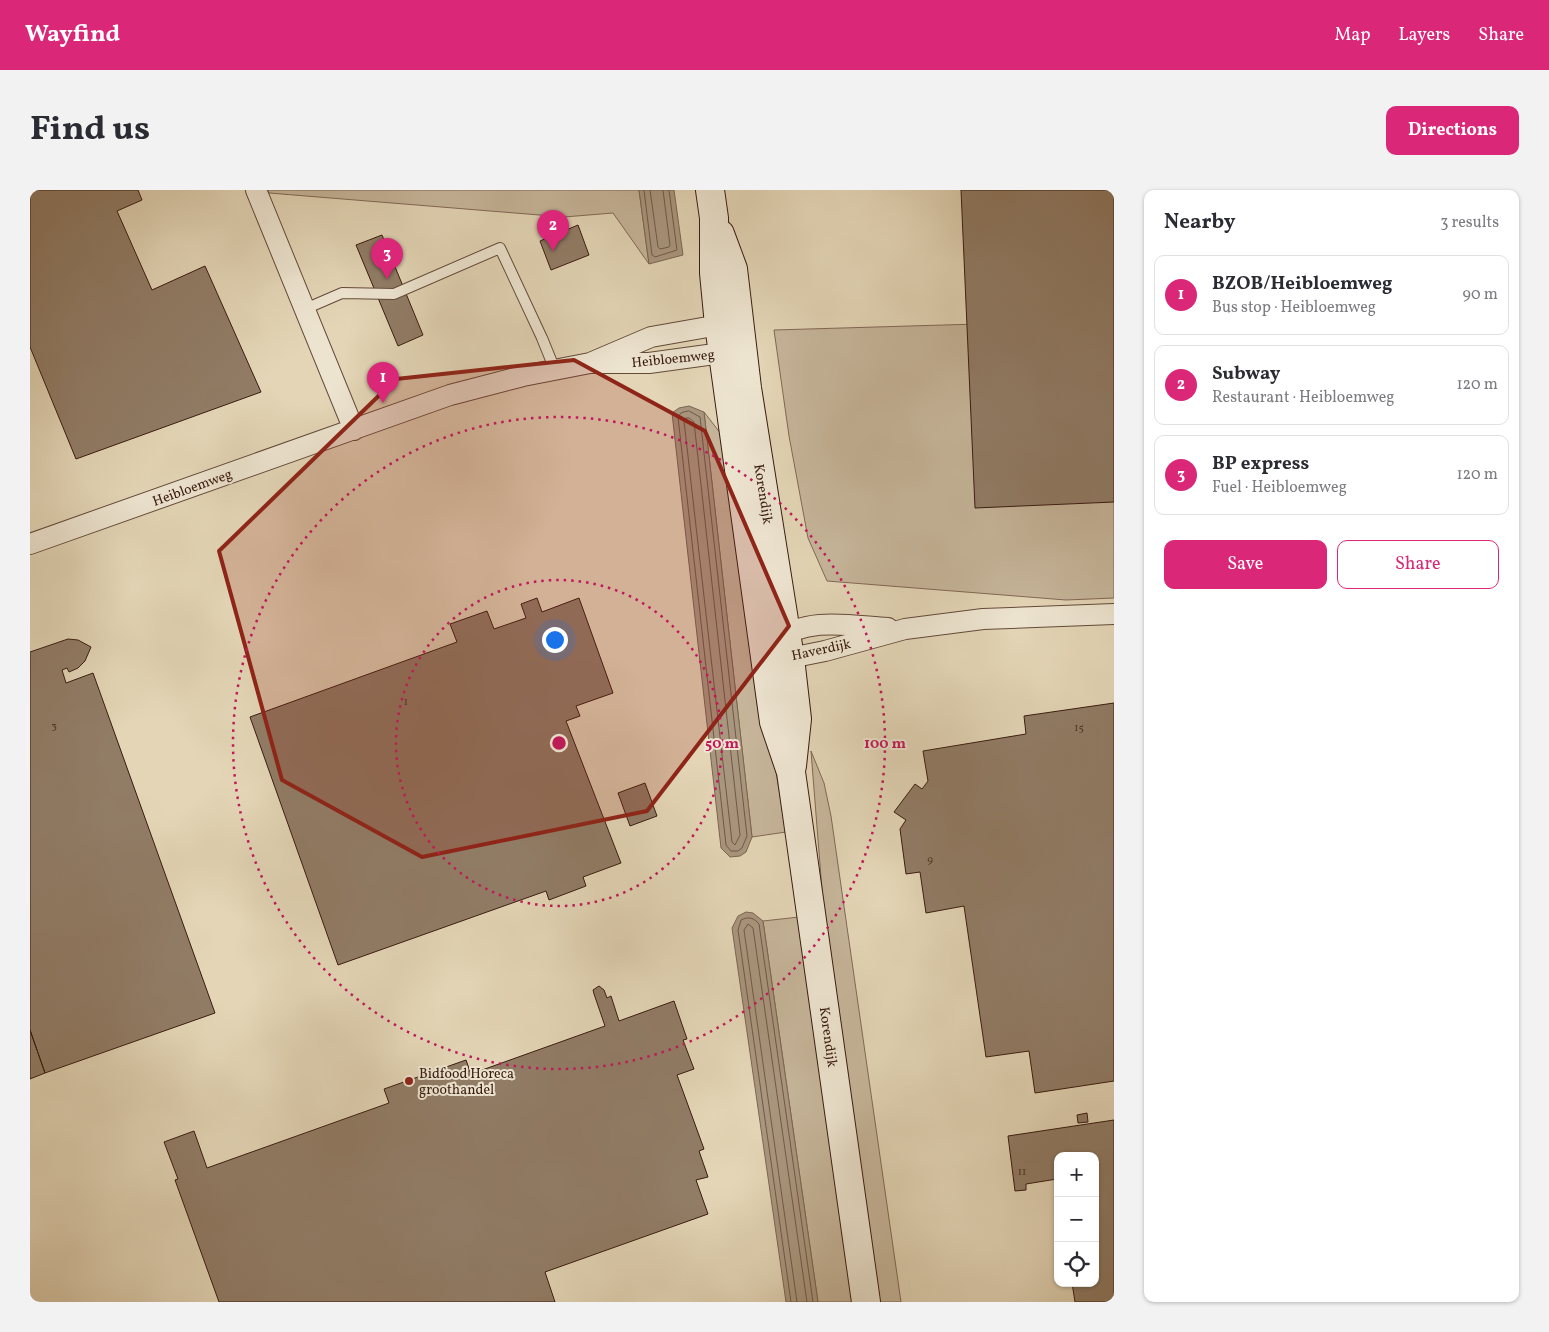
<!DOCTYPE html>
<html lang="en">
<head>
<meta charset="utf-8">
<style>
	body { margin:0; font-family:Vollkorn,serif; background:#f2f2f3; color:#2b2b33 }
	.controls { position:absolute; right:15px; bottom:15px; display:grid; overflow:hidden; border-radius:10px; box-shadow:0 1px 4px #0004 }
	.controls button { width:45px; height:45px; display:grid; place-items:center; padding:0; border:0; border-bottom:1px solid #e1e1e2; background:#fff; color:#2b2b33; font:25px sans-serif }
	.you { position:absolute; left:524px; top:449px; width:18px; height:18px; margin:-12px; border:4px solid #fff; border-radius:50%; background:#1a73e8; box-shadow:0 0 0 8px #1a73e833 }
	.badge { display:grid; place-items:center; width:32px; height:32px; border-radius:50%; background:#db2777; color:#fff; font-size:16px; font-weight:700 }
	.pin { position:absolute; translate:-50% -41px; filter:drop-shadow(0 1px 2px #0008) }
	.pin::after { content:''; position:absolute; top:26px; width:18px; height:15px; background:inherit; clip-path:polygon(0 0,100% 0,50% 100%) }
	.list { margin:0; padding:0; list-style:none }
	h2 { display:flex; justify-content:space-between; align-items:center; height:65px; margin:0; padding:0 20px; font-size:21px }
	h2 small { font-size:16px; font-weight:400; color:#7c7c81 }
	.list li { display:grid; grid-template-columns:32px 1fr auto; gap:15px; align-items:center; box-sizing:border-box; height:80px; margin:0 10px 10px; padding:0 10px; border:1px solid #e1e1e2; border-radius:10px }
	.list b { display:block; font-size:19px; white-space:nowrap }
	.list p { margin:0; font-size:16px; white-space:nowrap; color:#7c7c81 }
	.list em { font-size:16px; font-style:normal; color:#7c7c81 }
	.actions { display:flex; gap:10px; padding:15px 20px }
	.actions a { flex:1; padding:11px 0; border:1px solid #db2777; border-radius:10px; text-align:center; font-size:18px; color:#db2777 }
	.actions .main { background:#db2777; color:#fff }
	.icon { flex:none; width:28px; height:28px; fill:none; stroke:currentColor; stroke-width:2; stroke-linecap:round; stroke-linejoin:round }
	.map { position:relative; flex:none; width:1084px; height:1112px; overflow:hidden; border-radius:10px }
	header { display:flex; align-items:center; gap:30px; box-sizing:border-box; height:70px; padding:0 25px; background:#db2777; color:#fff }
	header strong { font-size:24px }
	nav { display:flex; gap:28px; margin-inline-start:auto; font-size:18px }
	.intro { display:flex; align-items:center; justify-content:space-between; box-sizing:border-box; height:120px; padding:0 30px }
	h1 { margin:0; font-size:35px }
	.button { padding:12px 22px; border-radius:10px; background:#db2777; color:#fff; font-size:18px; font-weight:700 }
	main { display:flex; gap:30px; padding:0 30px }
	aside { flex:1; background:#fff; border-radius:10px; box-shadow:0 1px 4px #0004 }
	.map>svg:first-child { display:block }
	.green { fill:#c6b59a; stroke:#806855 }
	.water { fill:#a9967e; stroke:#7c6552 }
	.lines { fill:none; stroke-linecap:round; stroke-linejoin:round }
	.shore { stroke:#715847; stroke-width:1 }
	.building { fill:#917c66; stroke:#391b10 }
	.lane-casing { stroke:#644a3a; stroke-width:12 }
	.street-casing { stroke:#644a3a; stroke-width:22 }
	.secondary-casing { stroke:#391b10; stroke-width:30 }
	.lane { stroke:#ede4d0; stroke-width:10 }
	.street { stroke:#ede4d0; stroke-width:20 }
	.secondary { stroke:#ede4d0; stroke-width:28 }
	.marked { fill:#8f2418; fill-opacity:0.2; stroke:#8f2418; stroke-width:4; stroke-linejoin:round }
	.ring { fill:none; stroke:#c2185b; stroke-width:2.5; stroke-dasharray:2.5 5 }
	.poi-dot { fill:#8f2418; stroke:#ede4d0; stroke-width:2 }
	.labels { text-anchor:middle; stroke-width:4; stroke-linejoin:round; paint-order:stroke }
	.number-label { font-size:11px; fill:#4f3326 }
	.street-label { font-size:14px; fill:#391b10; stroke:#ede4d0 }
	.poi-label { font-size:14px; fill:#391b10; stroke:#ede4d0; text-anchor:start }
	.centre { fill:#c2185b; stroke:#ede4d0; stroke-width:2.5 }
	.ring-label { font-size:15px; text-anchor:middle; font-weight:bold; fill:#c2185b; stroke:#ede4d0; stroke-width:4; stroke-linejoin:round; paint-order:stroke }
</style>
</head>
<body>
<header>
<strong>Wayfind</strong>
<nav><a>Map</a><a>Layers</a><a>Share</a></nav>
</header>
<div class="intro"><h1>Find us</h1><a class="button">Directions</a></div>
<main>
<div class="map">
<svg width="1084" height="1112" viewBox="0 0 1084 1112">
	<rect width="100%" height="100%" fill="#e3d5b6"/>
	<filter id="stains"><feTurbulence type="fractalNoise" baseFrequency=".004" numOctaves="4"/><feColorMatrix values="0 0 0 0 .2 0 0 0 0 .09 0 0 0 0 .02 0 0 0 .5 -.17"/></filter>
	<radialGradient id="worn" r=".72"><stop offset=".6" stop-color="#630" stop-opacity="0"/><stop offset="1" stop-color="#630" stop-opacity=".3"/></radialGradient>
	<path class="green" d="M238 0H609L619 74 583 23 534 27 239 3Z
		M1084 130V408L1036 410 797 391 778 348 759 246 744 140Z
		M674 222 695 249 717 408 756 642 722 647Z
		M781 561 794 593 801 626 871 1112H846L794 725Z
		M769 727 824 1112H788L733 731Z"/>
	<path class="water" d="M609 0H644L653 65 619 74Z
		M659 216 674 222 722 647 716 662 710 666 700 667 691 658 642 223 649 218Z
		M716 722 723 723 733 731 788 1112H756L702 738 708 726Z"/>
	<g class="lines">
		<path class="shore" d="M614 0 622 65 625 67 647 60 639 0
			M620 0 628 57 630 59 639 57 640 55 633 0
			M659 221 670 227 717 646 712 658 708 661H701L696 655 648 227 651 223Z
			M656 228H659L664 232 710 645 705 655 702 652 654 231Z
			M761 1112 708 740 711 730C719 726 724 728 729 734L783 1112
			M767 1112 714 740 718 734 723 738 777 1112"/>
	</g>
	<path class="building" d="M0 0H108L112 10 87 21 122 100 175 76 231 202 46 269 0 157Z
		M931 0H1084V312L945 318Z
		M548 35 559 65 521 80 510 51Z
		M352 45 393 145 368 156 326 55Z
		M507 408 512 422 549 408 583 503 546 516 550 526 536 531 591 673 553 687 556 696 519 710 516 701 308 775 220 527 427 452 420 434 457 421 464 439 496 428 491 414Z
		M38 449 48 450 61 457 55 471 48 478 39 482 37 478 32 480 36 493 63 483 185 823 15 883 0 840V462Z
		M1084 513V891L1005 903 999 861 956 867 934 716 896 723 890 682 876 684 870 639 876 630 864 622 885 594 892 599 898 591 893 561 996 544 994 526Z
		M615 593 627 626 600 636 588 603Z
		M569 796 574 800 577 808 581 806 589 831 644 811 657 849 653 850 664 879 647 885 674 959 669 961 678 987 666 990 678 1024 515 1082 525 1112H189L145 990 148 989 134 952 164 941 177 978 359 913 354 899 436 870 441 884 575 836 564 804 563 800Z
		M0 840 15 883 0 889Z
		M1057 923 1058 932 1048 933 1047 925Z
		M1084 930V1112H1045L1042 1093H1065V966H1028V994L1027 989 996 994V1000L985 1001 978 946Z"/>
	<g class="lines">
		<defs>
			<path id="lane" d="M275 119 312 103 364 104 470 58 512 148 525 180"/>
			<path id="street" d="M226 0 324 240
				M0 354 420 205 493 186 560 173H619L692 163 711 147 689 135 621 147 560 173
				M746 451C776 426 822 436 858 438
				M749 465 760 468 795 461 875 439 953 429 1084 424"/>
			<path id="secondary" d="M680 0 684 28V83L689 135 744 532 761 582 836 1112
				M690 44 703 79 717 198 760 468 767 529 762 576"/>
		</defs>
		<use href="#lane" class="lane-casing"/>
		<use href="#street" class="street-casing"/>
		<use href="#secondary" class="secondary-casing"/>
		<use href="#lane" class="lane"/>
		<use href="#street" class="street"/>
		<use href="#secondary" class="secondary"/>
	</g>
	<path class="marked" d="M544 170 675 241 759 436 617 621 392 667 252 590 189 361 366 189Z"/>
	<g class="ring">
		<circle cx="529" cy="553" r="163"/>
		<circle cx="529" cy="553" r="326"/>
	</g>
	<circle class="poi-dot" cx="379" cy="891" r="5"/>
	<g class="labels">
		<g class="number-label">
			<text x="376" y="515">1</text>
			<text x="24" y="539">3</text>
			<text x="1049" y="541">15</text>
			<text x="900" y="673">9</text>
			<text x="992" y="985">11</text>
		</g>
		<g class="street-label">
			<text transform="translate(643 168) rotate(-6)" y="5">Heibloemweg</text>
			<text transform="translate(162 297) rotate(-20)" y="5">Heibloemweg</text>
			<text transform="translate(734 304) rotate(81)" y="5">Korendijk</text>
			<text transform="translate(791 459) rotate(-12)" y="5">Haverdijk</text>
			<text transform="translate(799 847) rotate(82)" y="5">Korendijk</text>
		</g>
		<g class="poi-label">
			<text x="389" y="888">Bidfood Horeca<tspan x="389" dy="16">groothandel</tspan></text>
		</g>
	</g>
	<circle cx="529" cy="553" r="8" class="centre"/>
	<g class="ring-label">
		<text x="692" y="558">50 m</text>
		<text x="855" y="558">100 m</text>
	</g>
	<rect width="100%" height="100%" filter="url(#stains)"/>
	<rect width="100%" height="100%" fill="url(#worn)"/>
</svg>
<div class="controls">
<button>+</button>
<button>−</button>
<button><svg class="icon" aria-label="locate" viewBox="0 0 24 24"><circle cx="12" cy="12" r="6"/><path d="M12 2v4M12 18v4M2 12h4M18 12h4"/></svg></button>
</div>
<div class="you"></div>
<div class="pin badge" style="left:353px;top:213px">1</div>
<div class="pin badge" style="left:523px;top:61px">2</div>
<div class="pin badge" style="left:357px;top:89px">3</div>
</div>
<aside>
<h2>Nearby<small>3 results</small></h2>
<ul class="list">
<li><span class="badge">1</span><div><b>BZOB/Heibloemweg</b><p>Bus stop · Heibloemweg</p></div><em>90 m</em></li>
<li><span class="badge">2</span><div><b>Subway</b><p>Restaurant · Heibloemweg</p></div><em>120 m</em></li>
<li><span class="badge">3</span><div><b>BP express</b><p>Fuel · Heibloemweg</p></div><em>120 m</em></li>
</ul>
<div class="actions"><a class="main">Save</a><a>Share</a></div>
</aside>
</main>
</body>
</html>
